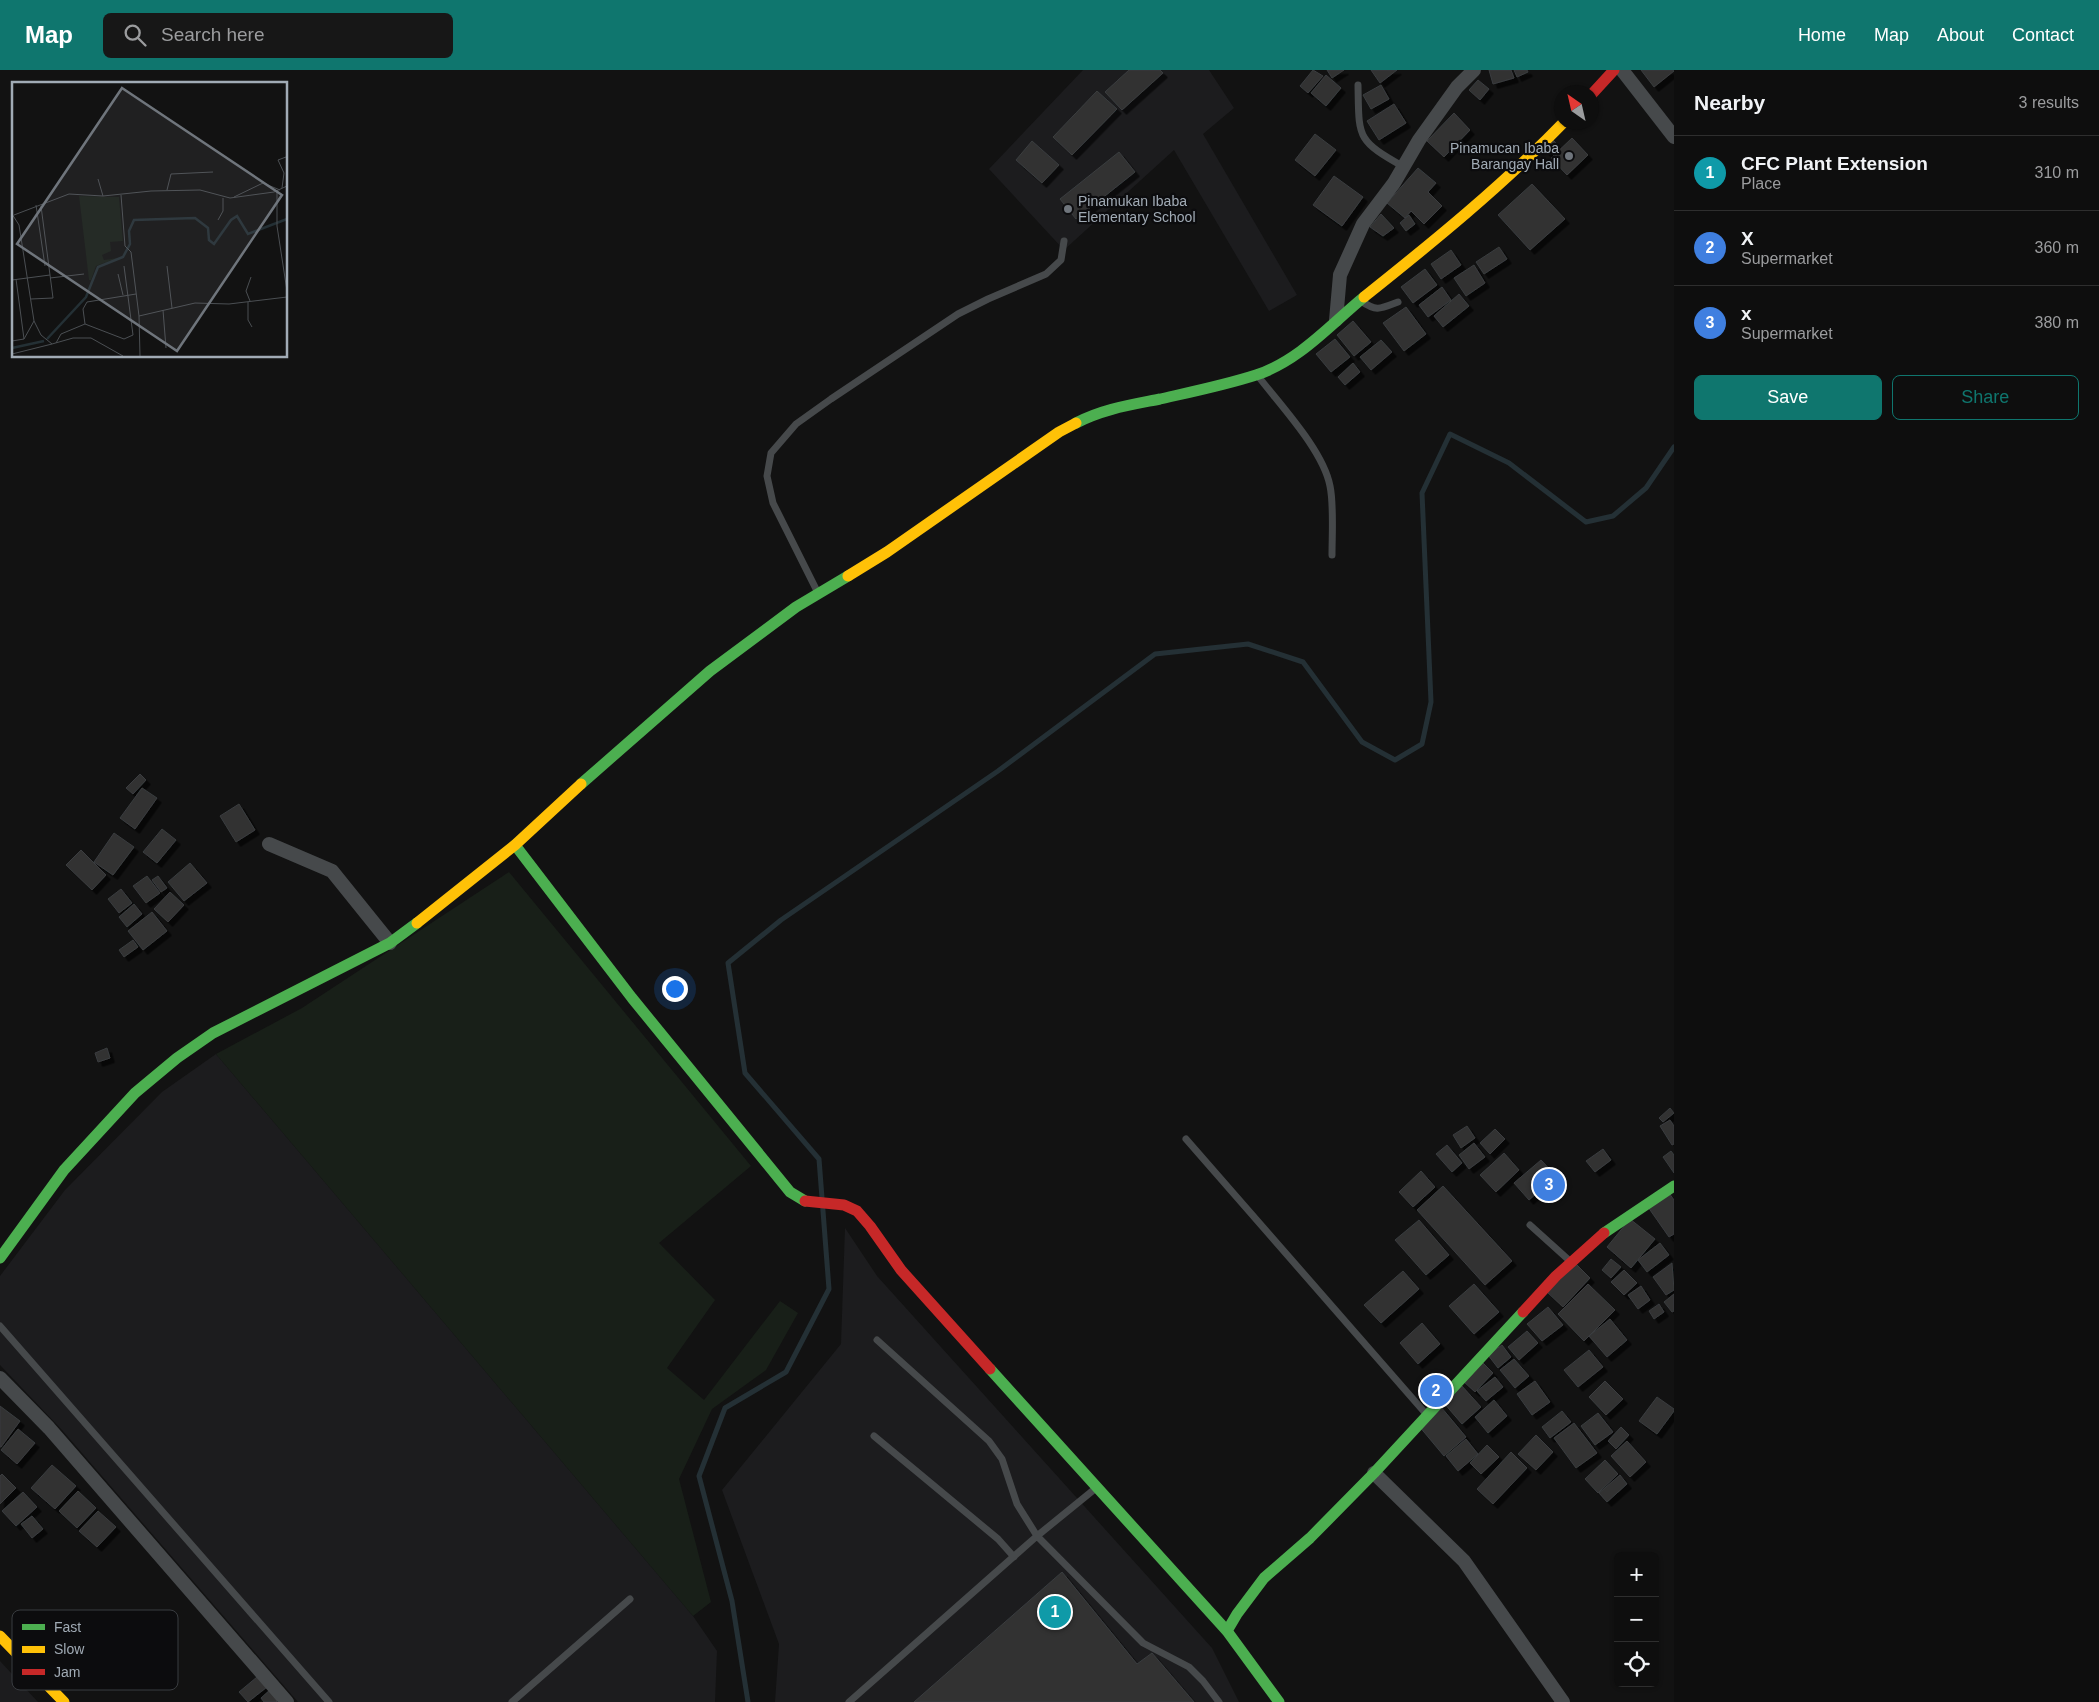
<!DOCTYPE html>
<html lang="en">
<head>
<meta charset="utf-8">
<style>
	body { margin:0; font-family:Arial,sans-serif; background:#171717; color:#f1f3f6 }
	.controls { position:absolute; right:15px; bottom:15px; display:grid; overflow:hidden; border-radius:8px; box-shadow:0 1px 4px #0004 }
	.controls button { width:45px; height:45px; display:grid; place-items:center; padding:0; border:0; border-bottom:1px solid #2e2e2e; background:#0e0e0e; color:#f1f3f6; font:25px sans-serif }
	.compass { position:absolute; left:1554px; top:15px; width:45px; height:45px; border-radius:50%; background:#0e0e0e; box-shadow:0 1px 4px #0004; rotate:326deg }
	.you { position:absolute; left:674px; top:918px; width:18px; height:18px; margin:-12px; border:4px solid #fff; border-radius:50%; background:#1a73e8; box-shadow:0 0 0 8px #1a73e833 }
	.badge { display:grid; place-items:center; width:32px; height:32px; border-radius:50%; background:#0f766e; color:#fff; font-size:16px; font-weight:700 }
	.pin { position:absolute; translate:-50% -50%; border:2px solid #fff; box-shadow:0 1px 5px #0006 }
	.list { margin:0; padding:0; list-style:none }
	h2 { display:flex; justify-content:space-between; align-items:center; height:65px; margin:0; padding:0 20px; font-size:21px }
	h2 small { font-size:16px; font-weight:400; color:#9b9c9e }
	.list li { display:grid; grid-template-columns:32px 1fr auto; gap:15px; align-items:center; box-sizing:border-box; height:75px; padding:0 20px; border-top:1px solid #2e2e2e }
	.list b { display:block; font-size:19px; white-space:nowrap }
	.list p { margin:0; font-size:16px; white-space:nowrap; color:#9b9c9e }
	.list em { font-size:16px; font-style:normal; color:#9b9c9e }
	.actions { display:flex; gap:10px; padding:15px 20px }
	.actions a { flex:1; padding:11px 0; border:1px solid #0f766e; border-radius:8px; text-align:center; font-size:18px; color:#0f766e }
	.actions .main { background:#0f766e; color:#fff }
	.icon { flex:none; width:28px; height:28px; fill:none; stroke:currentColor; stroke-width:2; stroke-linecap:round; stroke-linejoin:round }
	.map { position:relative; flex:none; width:1674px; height:1632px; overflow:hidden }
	header { display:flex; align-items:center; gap:30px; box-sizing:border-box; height:70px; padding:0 25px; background:#0f766e; color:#fff }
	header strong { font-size:24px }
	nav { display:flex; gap:28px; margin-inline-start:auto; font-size:18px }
	.search { width:350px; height:45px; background:#171717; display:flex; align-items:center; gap:12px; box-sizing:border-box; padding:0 18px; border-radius:8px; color:#9b9c9e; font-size:19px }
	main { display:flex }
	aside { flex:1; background:#0e0e0e }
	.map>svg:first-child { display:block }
	.built { fill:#1c1c1e }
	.green { fill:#181f18 }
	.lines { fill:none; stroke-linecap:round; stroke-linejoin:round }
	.stream { stroke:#243035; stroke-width:5 }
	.building { fill:#313133; stroke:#3a3d3f; filter:url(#shadow) }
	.lane { stroke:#46494b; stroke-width:7 }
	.street { stroke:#46494b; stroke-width:14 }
	.fast { stroke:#4caf50; stroke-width:11 }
	.slow { stroke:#ffc107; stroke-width:11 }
	.jam { stroke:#c62828; stroke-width:11 }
	.poi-dot { fill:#6f757c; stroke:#0c0c0e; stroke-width:2 }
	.labels { text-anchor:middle; stroke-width:4.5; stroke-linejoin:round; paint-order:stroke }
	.poi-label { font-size:14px; fill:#a1abb5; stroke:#0c0c0e; text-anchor:end }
	.inset-river { fill:none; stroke:#243035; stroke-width:2.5 }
	.inset-road { fill:none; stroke:#4b4f53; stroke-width:1 }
	.view { fill:#6f757c; fill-opacity:0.15; stroke:#6f757c; stroke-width:2.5 }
	.inset-edge { fill:none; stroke:#a1abb5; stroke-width:2.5 }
	.key { fill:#0c0c0e; stroke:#393c40; stroke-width:1 }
	.key-label { font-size:14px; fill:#a1abb5 }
</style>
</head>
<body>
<header>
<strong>Map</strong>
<div class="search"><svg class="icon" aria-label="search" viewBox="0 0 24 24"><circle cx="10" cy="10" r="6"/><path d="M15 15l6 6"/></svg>Search here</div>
<nav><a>Home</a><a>Map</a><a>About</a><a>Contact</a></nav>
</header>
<main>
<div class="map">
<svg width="1674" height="1632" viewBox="0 0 1674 1632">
	<defs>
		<filter id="shadow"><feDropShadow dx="4.5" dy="4.5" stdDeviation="0" flood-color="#0009"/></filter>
	</defs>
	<rect width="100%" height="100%" fill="#121212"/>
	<path class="built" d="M1083 0H1209L1234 38 1203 64 1297 225 1269 241 1174 80 1064 180 989 99Z
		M216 984 693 1546 717 1581 715 1632H298L62 1360 0 1295V1206L65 1120 162 1022Z
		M845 1158 877 1206 1212 1578 1239 1632H775L779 1574 722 1420 841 1274Z
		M0 1591 38 1632H0Z"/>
	<path class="green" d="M509 802 751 1096 659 1173 715 1230 667 1298 704 1330 780 1231 798 1243 766 1300 712 1339 679 1409 711 1532 693 1546 216 984 302 938Z"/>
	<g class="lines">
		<path class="stream" d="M748 1632 732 1531 699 1406 725 1338 786 1302 829 1219 819 1089 745 1003 728 893 781 850 998 701 1155 584 1248 574 1303 592 1362 672 1395 690 1422 674 1431 632 1422 423 1450 364 1509 393 1586 452 1613 446 1646 418 1674 377"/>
	</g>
	<path class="building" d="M1129 0H1160L1163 3 1122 40 1105 22Z
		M1313 0 1323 6 1308 23 1300 16Z
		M1327 0H1344L1332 8Z
		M1371 0H1397L1380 13Z
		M1489 0H1511L1514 8 1493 14Z
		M1514 0H1527L1528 2 1517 7Z
		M1641 0H1674V1L1654 17Z
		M1326 5 1341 18 1326 36 1311 23Z
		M1478 10 1489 19 1480 30 1469 20Z
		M1381 15 1389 29 1371 39 1363 25Z
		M1097 21 1117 39 1072 85 1053 67Z
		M1394 34 1406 53 1379 70 1367 51Z
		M1454 43 1470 60 1444 87 1427 71Z
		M1315 64 1336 80 1315 106 1295 90Z
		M1572 68 1588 85 1567 105 1551 88Z
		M1553 70 1559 76 1549 85 1543 79Z
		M1032 71 1059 95 1042 113 1016 90Z
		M1119 82 1135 102 1076 149 1060 129Z
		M1418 98 1436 113 1428 122 1442 136 1424 154 1411 141 1405 148 1387 133Z
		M1334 106 1363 127 1342 156 1313 135Z
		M1532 114 1565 149 1530 180 1498 145Z
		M1381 144 1394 158 1383 166 1370 157Z
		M1409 145 1415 154 1406 161 1400 153Z
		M1499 177 1507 189 1484 204 1476 192Z
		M1451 180 1461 195 1441 209 1431 194Z
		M1474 195 1485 213 1466 226 1454 208Z
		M1425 199 1437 215 1413 233 1401 217Z
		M1442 217 1451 230 1428 247 1419 235Z
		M1459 224 1469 236 1443 257 1434 246Z
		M1406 237 1426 264 1404 281 1383 253Z
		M1353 251 1371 272 1354 286 1337 265Z
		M1335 269 1350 287 1331 302 1316 284Z
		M1381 270 1392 282 1371 300 1360 287Z
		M1353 293 1360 302 1345 315 1338 307Z
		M140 704 146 710 133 724 126 718Z
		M142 718 157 728 135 759 120 748Z
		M239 734 255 760 236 772 220 746Z
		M162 759 176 770 157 793 143 782Z
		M114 763 134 777 113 805 94 792Z
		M81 780 106 805 92 820 66 795Z
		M190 793 207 813 184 831 168 812Z
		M147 806 160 823 146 833 133 816Z
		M158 806 167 818 161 822 152 810Z
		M121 819 132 833 119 843 108 829Z
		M170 822 184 835 168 852 154 839Z
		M134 834 142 844 127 857 119 847Z
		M152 842 167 861 143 880 128 861Z
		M133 870 138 877 124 887 119 880Z
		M107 978 110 988 98 992 95 983Z
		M1670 1038 1674 1043 1663 1052 1659 1048Z
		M1670 1050 1674 1056V1074L1672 1075 1660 1056Z
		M1467 1056 1475 1068 1461 1078 1453 1065Z
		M1495 1059 1505 1069 1490 1084 1480 1073Z
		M1474 1073 1485 1087 1469 1099 1459 1085Z
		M1447 1075 1462 1093 1452 1102 1436 1084Z
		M1603 1079 1611 1090 1595 1102 1586 1091Z
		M1671 1081 1674 1085V1103L1663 1087Z
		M1504 1083 1519 1100 1496 1122 1480 1105Z
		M1541 1090 1556 1106 1529 1130 1514 1113Z
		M1421 1101 1435 1117 1413 1137 1399 1122Z
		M1443 1116 1512 1191 1485 1215 1417 1140Z
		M1669 1123 1674 1130V1164L1669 1167 1648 1137Z
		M1630 1149 1655 1169 1631 1198 1607 1177Z
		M1419 1150 1449 1185 1426 1205 1395 1170Z
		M1660 1173 1669 1185 1647 1202 1638 1190Z
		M1611 1189 1621 1197 1611 1208 1602 1200Z
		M1575 1193 1590 1208 1563 1237 1547 1222Z
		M1672 1193 1674 1220 1666 1225 1653 1207Z
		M1624 1200 1637 1213 1624 1225 1611 1212Z
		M1403 1201 1419 1219 1381 1253 1364 1235Z
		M1474 1214 1499 1242 1474 1264 1449 1236Z
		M1588 1214 1615 1240 1584 1271 1558 1244Z
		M1641 1216 1650 1230 1638 1239 1628 1225Z
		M1674 1224V1241L1672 1242 1664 1232Z
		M1659 1234 1664 1242 1654 1249 1649 1241Z
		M1548 1237 1563 1255 1542 1271 1527 1254Z
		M1610 1249 1627 1270 1607 1287 1589 1266Z
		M1422 1253 1440 1274 1418 1294 1400 1273Z
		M1527 1261 1538 1273 1519 1290 1508 1277Z
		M1502 1275 1511 1287 1498 1298 1488 1285Z
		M1589 1280 1603 1297 1578 1317 1564 1300Z
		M1514 1289 1529 1306 1515 1318 1500 1300Z
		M1482 1292 1493 1303 1475 1322 1463 1311Z
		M1495 1307 1503 1317 1486 1331 1477 1321Z
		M1535 1311 1550 1332 1532 1345 1517 1324Z
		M1605 1311 1623 1329 1606 1345 1589 1327Z
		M1461 1315 1481 1337 1462 1354 1443 1332Z
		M1657 1327 1674 1339V1341L1657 1364 1639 1351Z
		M1494 1330 1507 1346 1488 1363 1475 1347Z
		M0 1336 20 1351 1 1377H0Z
		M1441 1337 1466 1367 1444 1386 1419 1356Z
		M1562 1341 1571 1352 1550 1368 1542 1357Z
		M1598 1343 1613 1362 1595 1375 1581 1356Z
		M1574 1353 1597 1383 1576 1398 1554 1368Z
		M1621 1357 1629 1365 1616 1379 1608 1371Z
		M18 1359 35 1373 17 1394 1 1380Z
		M1536 1365 1553 1382 1536 1400 1518 1384Z
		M1466 1369 1478 1384 1458 1401 1446 1386Z
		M1627 1371 1646 1392 1630 1407 1611 1386Z
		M1487 1375 1499 1387 1481 1404 1470 1393Z
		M1511 1382 1527 1398 1493 1434 1477 1419Z
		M1605 1390 1618 1404 1598 1423 1585 1409Z
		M52 1395 76 1416 55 1439 31 1418Z
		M2 1404 16 1418 0 1434V1406Z
		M1620 1405 1627 1414 1607 1432 1599 1423Z
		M78 1421 96 1438 77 1458 59 1441Z
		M23 1422 37 1437 16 1456 2 1441Z
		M98 1441 116 1457 97 1477 79 1461Z
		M32 1446 43 1459 32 1468 21 1454Z
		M1062 1502 1137 1594 1152 1583 1194 1632H914Z
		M257 1607 267 1617 248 1632 239 1622Z
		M270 1620 278 1630 276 1632H264L261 1628Z"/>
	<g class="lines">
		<path class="lane" d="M1358 15C1359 68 1356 70 1404 97
			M1361 231C1377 242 1380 239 1398 232
			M1258 306C1280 335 1323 380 1330 416 1334 435 1332 465 1332 485
			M818 523 773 433 767 406 771 383 796 354 831 329 958 244 988 229 1046 204 1061 190 1064 171
			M1186 1069 1427 1345
			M1530 1155 1571 1192
			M0 1256 329 1632
			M877 1270 989 1371 1002 1389 1017 1434 1037 1466 1143 1573 1189 1597 1203 1611 1219 1632
			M874 1366 998 1469 1014 1487
			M512 1632 630 1529
			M849 1632 1037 1466 1096 1418"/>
		<path class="street" d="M1622 0 1674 67
			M1336 250 1340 205 1363 154 1394 113 1419 70 1457 17 1474 0
			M269 774 332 801 390 873
			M0 1308 49 1358 287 1632
			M1374 1403 1464 1491 1563 1632"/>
		<path class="fast" d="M1076 353C1103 339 1130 335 1160 329 1191 322 1225 315 1256 305 1299 291 1330 255 1364 227
			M581 714 710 601 796 537 848 506
			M515 775 632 928 790 1122 805 1131
			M1604 1163 1674 1116
			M0 1188 64 1100 135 1023 177 988 213 963 390 873 417 853
			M990 1299 1227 1561 1279 1632
			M1227 1561 1237 1544 1264 1508 1310 1468 1374 1403 1523 1242"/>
		<path class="slow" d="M1364 227C1433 172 1502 116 1564 52
			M848 506 887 482 1059 362 1076 353
			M417 853 515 775 581 714
			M0 1566 64 1632"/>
		<path class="jam" d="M1592 24 1614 0
			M805 1131 844 1135 857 1141 870 1156 901 1200 990 1299
			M1523 1242 1556 1206 1604 1163"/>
	</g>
	<g class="poi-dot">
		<circle cx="1569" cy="86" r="5"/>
		<circle cx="1068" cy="139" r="5"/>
	</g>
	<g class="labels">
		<g class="poi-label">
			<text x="1559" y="83">Pinamucan Ibaba<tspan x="1559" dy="16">Barangay Hall</tspan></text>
			<text x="1078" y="136" text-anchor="start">Pinamukan Ibaba<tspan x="1078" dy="16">Elementary School</tspan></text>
		</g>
	</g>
	<g transform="translate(12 12)">
		<rect width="275" height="275" fill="#121212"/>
		<path d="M67 114 107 115 111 159 98 160 99 169 90 173 92 178 106 176 84 184 79 198H77Z" fill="#181f18"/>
		<path class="inset-river" d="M35 257 74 215 86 185 111 175 118 162 117 149 122 138 183 136 196 146 197 158 202 162 219 138 225 134 236 152 275 137M0 266 32 259"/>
		<path class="inset-road" d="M86 97 91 114M270 106 272 91 266 78 274 75M155 108 159 92 201 90M265 109V144L275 209M109 113 113 164 119 170 127 234 128 274M222 115 251 101 268 108M24 123 33 184M0 132 7 143 22 239 29 253 40 262 61 256H79L111 274M2 133 57 112 91 114 139 109 188 108 218 116 262 110 275 104M206 138 211 129V116M155 184 160 226M106 192 111 213M38 196 72 192M4 197 12 257M0 198 38 193M19 217 41 216 29 124M238 219 234 209 239 195M236 220V238L240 245M151 228 154 266M127 234 183 221 217 222 275 215M73 242 71 227 75 220 124 212M0 259 12 257 22 239M44 261 49 252 73 242 112 257 121 253 112 184M0 272 40 262"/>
		<path class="view" d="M110 6 270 113 165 269 5 162Z"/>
		<rect width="275" height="275" class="inset-edge"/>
	</g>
	<rect x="12" y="1540" width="166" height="80" rx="8" class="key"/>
	<rect x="22" y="1554" width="23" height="6" fill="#4caf50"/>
	<rect x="22" y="1576" width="23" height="7" fill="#ffc107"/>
	<rect x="22" y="1599" width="23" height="6" fill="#c62828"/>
	<g class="key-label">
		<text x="54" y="1562">Fast</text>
		<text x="54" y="1584">Slow</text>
		<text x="54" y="1607">Jam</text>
	</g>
</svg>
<div class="controls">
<button>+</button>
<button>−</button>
<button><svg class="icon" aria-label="locate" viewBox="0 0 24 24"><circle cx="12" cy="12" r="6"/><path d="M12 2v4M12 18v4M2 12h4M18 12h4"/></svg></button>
</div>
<svg class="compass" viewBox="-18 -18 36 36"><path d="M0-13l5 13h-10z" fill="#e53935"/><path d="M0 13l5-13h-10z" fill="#9b9c9e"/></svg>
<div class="you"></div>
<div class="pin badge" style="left:1055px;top:1542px;background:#0f9aa8">1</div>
<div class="pin badge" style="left:1436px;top:1321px;background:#3f7fe0">2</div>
<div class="pin badge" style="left:1549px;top:1115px;background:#3f7fe0">3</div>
</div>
<aside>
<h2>Nearby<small>3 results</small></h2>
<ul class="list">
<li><span class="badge" style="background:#0f9aa8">1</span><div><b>CFC Plant Extension</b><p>Place</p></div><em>310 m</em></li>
<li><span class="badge" style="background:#3f7fe0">2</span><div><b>X</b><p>Supermarket</p></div><em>360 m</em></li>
<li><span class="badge" style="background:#3f7fe0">3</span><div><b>x</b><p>Supermarket</p></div><em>380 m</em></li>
</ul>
<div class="actions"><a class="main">Save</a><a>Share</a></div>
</aside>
</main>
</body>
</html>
